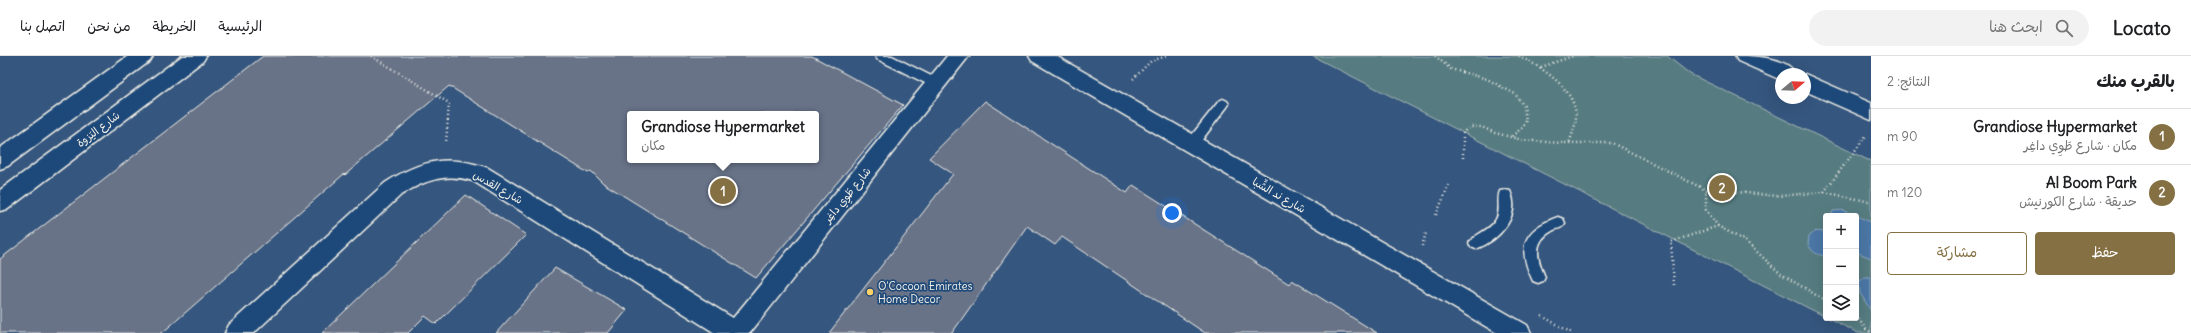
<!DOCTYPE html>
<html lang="ar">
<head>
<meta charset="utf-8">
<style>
	body { margin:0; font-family:Delius,"Playpen Sans Arabic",sans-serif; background:#f2f2f2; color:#202124; direction:rtl }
	.controls { position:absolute; right:12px; bottom:12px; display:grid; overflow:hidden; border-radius:4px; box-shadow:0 4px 16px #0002 }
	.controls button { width:36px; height:36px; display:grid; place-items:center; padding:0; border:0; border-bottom:1px solid #e0e0e0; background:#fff; color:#202124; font:20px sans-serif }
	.compass { position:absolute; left:1775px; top:12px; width:36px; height:36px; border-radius:50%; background:#fff; box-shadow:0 4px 16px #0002; rotate:71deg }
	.you { position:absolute; left:1172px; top:157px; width:14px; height:14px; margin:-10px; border:3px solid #fff; border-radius:50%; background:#1a73e8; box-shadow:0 0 0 6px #1a73e833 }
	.badge { display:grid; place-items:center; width:26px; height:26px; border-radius:50%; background:#847042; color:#fff; font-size:13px; font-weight:700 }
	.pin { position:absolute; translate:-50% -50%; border:2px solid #fff; box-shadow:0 1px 4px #0006 }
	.popup { position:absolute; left:627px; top:55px; width:192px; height:52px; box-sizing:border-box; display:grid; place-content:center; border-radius:4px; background:#fff; filter:drop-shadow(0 1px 3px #0005); font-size:13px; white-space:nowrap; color:#757577 }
	.popup b { font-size:15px; color:#202124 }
	.popup::after { content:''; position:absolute; left:50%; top:100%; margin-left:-8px; border:8px solid transparent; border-top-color:#fff }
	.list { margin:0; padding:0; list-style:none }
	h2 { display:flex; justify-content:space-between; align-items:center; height:52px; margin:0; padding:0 16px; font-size:17px }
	h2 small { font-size:13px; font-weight:400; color:#757577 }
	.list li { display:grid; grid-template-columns:26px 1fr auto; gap:12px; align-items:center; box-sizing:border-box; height:56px; padding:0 16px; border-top:1px solid #e0e0e0 }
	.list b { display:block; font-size:15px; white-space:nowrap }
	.list p { margin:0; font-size:13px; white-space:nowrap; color:#757577 }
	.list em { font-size:13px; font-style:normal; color:#757577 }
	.actions { display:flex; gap:8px; padding:12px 16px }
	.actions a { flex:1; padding:9px 0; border:1px solid #847042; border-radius:4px; text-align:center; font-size:14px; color:#847042 }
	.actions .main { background:#847042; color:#fff }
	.icon { flex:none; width:22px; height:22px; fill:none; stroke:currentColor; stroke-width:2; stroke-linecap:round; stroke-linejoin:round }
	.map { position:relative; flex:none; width:1871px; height:277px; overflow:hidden; direction:ltr }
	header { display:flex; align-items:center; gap:24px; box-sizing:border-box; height:56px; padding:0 20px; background:#fff; border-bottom:1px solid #e0e0e0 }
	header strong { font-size:19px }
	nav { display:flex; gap:22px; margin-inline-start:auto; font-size:14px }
	.search { width:280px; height:36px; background:#f2f2f2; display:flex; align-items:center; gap:10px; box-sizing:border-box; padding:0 14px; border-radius:22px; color:#757577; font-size:15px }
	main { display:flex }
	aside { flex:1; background:#fff }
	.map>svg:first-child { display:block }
	.green { fill:#567b81; stroke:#a5b6b4 }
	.water { fill:#4b77a6; stroke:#8fa8c0 }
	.building { fill:#687388; stroke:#f4f1e8; fill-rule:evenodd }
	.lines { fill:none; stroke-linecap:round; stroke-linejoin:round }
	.lane-casing { stroke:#f4f1e8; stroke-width:3 }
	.street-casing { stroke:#f4f1e8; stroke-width:3 }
	.secondary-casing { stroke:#f4f1e8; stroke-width:3 }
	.path { stroke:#f4f1e8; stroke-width:2.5; stroke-dasharray:1 3; stroke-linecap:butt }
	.lane { fill:#1f4a7a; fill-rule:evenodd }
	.street { fill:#1f4a7a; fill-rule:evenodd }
	.secondary { fill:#1f4a7a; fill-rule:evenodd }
	.poi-dot { fill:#ffd166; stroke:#1f4a7a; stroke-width:1.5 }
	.labels { text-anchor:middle; stroke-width:3.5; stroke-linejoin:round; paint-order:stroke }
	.street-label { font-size:11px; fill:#f4f1e8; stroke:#1f4a7a }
	.poi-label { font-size:11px; fill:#f4f1e8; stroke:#1f4a7a; text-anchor:start }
</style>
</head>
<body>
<header>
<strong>Locato</strong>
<div class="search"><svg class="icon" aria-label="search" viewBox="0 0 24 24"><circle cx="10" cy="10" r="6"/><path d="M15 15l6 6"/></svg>ابحث هنا</div>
<nav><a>الرئيسية</a><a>الخريطة</a><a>من نحن</a><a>اتصل بنا</a></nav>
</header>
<main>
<aside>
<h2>بالقرب منك<small>النتائج: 2</small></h2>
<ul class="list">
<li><span class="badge">1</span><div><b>Grandiose Hypermarket</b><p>مكان · شارع طَوِي داغِر</p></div><em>90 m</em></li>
<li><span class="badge">2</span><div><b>Al Boom Park</b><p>حديقة · شارع الكورنيش</p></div><em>120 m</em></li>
</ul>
<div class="actions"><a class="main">حفظ</a><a>مشاركة</a></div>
</aside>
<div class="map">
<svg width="1871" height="277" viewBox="0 0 1871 277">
	<rect width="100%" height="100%" fill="#35567e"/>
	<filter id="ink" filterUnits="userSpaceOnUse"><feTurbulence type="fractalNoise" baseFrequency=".025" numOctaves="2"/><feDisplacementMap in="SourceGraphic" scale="8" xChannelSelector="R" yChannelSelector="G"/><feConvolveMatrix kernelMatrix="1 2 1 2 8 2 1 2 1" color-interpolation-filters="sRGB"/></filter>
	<g filter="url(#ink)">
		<path class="green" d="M1312 0H1667L1690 18 1870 105 1871 103V277H1858L1828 262H1856V160H1826V261Z"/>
		<path class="water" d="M1842 154 1871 166V202L1856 196V160H1831L1833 155Z
			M1815 175 1826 176V200C1816 199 1812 196 1808 188L1809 181Z
			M1865 221H1871V255L1860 237 1859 226Z"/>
		<path class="building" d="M263 0H812L903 49 756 222 603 127 591 115 588 117 449 30 345 119 344 118 162 277H0V203ZM630 58H816V104H630Z
			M985 45 1127 137 1133 129 1289 228 1292 224 1377 277H1205L1062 181 1055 189 1027 170 952 277H829L953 118 929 102Z
			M466 139 526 179 436 268 425 260 408 277H322Z
			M555 212 627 254 608 277H496Z"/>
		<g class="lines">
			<defs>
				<path id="lane" d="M875 0H892L941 25 943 28 941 31H933L877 3Z
					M1223 43 1227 45 1229 48 1227 51 1195 93H1187L1185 89 1187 85 1219 45Z
					M1505 134 1510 135C1522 161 1498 185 1476 193L1471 191 1469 187C1474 178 1489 175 1495 165 1502 156 1496 144 1500 135Z
					M1558 161 1563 163 1565 167C1562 173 1557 172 1552 175 1532 186 1537 203 1545 221L1543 225 1538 227 1533 225C1517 192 1522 174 1558 161Z"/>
				<path id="street" d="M947 0H969L750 277H715L473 125C446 116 423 125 401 139L254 277H225L229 269 385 127C420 104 448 98 488 112L733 262Z
					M1029 0H1056L1527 269 1531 277H1497L1032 5Z"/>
				<path id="secondary" d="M128 0H153L150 5 8 110 0 113V92Z
					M182 0H206L203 5 8 153 0 155V134Z
					M1735 0C1753 0 1786 0 1796 18H1781V24L1738 5Z
					M1805 18 1871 47V64L1805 35Z"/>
			</defs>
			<use href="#lane" class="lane-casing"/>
			<use href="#street" class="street-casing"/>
			<use href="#secondary" class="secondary-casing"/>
			<path class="path" d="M371 0 449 47 446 87
				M1435 0 1451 13 1487 23 1515 38 1524 50 1526 65 1523 71 1511 81
				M1519 0C1541 11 1575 32 1576 60 1576 69 1572 79 1569 87
				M1541 11 1573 0
				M1133 23 1151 5 1167 0
				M1463 102V76L1471 71H1482L1495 77 1522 84 1560 87H1612L1708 135
				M1824 136 1866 80
				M1436 159 1449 129
				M1422 190 1426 177
				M1674 229 1671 186 1718 170
				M1826 245 1781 218 1745 185 1718 170 1706 154V138L1714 134 1779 140 1824 136 1871 146
				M1542 260 1572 277
				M1856 260 1866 273 1871 276"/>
			<use href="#lane" class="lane"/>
			<use href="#street" class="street"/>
			<use href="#secondary" class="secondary"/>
		</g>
	</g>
	<circle class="poi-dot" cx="870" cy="236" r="4"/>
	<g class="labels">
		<g class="street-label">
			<text transform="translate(98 73) rotate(-37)" y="4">شارع اليَزوة</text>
			<text transform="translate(498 131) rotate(30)" y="4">شارع القدس</text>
			<text transform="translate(847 139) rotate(-51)" y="4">شارع طَوِي داغِر</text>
			<text transform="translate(1279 139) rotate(30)" y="4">شارع ند الشِّبا</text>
		</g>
		<g class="poi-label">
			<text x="878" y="234">O'Cocoon Emirates<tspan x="878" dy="13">Home Decor</tspan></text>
		</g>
	</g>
</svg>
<div class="controls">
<button>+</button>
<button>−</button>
<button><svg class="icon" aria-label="layers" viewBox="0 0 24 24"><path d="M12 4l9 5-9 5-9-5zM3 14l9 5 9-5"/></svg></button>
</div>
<svg class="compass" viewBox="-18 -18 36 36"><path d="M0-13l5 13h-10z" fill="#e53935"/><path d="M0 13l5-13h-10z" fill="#757577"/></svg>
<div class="you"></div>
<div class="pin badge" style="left:723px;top:135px">1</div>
<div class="popup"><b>Grandiose Hypermarket</b>مكان</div>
<div class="pin badge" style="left:1722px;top:132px">2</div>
</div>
</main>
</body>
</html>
